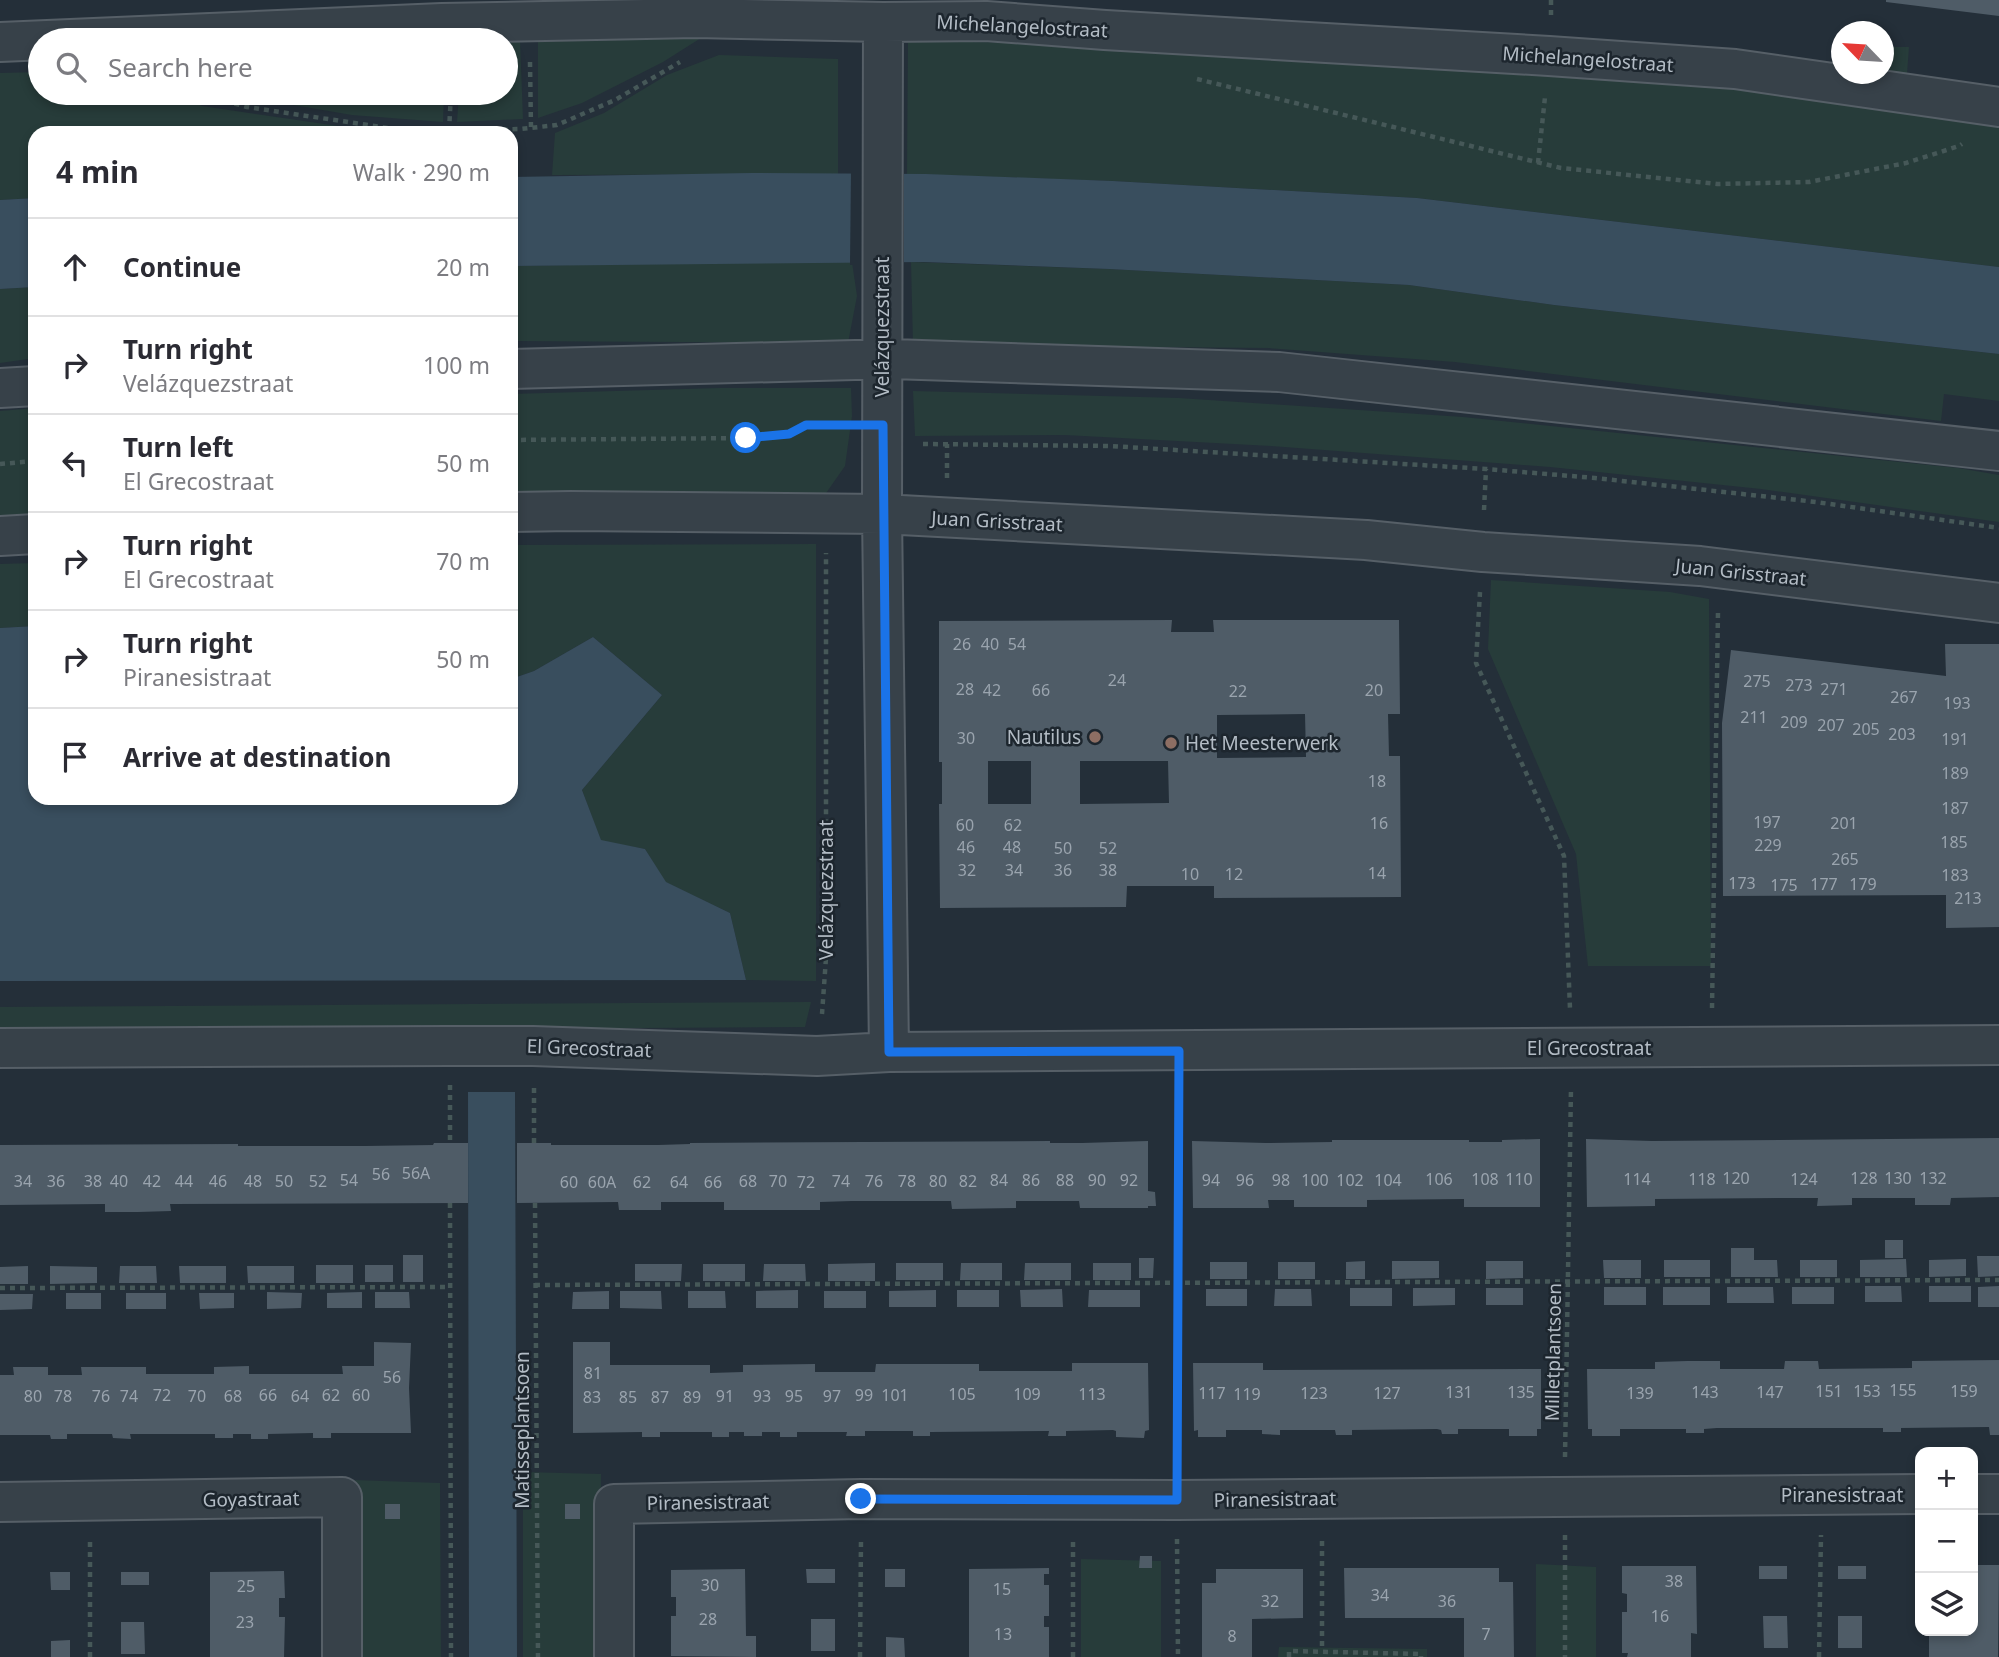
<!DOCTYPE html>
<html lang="en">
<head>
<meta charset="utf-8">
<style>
	body { margin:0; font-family:"Noto Sans",sans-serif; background:#f2f2f3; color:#2b2b33 }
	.controls { position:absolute; right:21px; bottom:21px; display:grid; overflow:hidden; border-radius:14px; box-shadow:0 4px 10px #0003 }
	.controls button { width:63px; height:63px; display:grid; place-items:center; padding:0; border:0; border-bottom:2px solid #e1e1e2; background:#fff; color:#2b2b33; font:35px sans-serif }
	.compass { position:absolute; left:1831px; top:21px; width:63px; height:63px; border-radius:50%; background:#fff; box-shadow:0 4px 10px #0003; rotate:295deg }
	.stop { position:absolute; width:21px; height:21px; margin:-16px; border:5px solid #1a73e8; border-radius:50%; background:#fff }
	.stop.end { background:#1a73e8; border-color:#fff; box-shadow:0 2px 7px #0008 }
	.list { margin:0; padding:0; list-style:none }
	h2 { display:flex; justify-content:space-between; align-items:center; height:91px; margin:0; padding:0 28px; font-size:30px }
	h2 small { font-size:23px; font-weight:400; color:#7c7c81 }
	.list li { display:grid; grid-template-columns:46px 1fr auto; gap:21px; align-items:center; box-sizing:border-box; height:98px; padding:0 28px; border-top:2px solid #e1e1e2 }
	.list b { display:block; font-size:26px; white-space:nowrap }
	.list p { margin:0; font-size:23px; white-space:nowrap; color:#7c7c81 }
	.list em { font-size:23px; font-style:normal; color:#7c7c81 }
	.icon { flex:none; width:38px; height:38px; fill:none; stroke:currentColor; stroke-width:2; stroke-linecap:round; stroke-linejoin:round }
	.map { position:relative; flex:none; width:1999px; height:1657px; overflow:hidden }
	.search { position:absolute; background:#fff; box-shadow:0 4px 10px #0003; left:28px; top:28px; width:490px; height:77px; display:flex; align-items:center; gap:18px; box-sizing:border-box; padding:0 24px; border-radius:38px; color:#7c7c81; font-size:26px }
	.panel { position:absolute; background:#fff; box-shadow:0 4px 10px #0003; left:28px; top:126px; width:490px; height:679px; border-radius:21px }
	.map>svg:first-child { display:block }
	.green { fill:#273c3a }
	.water { fill:#394e5e }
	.pier { fill:#242f39 }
	.building { fill:#4f5c67; fill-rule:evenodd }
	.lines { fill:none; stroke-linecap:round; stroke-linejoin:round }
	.minor-casing { stroke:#565f67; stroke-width:42 }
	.path { stroke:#465858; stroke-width:4.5; stroke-dasharray:5 5; stroke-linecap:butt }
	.minor { stroke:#374149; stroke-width:38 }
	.route { stroke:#1a73e8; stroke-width:9 }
	.education-dot { fill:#8d6e63; stroke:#1d262e; stroke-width:2.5 }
	.labels { text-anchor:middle; stroke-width:5; stroke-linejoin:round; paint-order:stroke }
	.number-label { font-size:16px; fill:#9aa4ae }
	.street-label { font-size:19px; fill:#b3bcc5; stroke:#1d262e }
	.poi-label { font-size:19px; fill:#b3bcc5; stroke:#1d262e; text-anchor:end }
</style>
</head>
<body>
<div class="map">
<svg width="1999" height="1657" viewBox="0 0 1999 1657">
	<rect width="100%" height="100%" fill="#242f39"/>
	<path class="green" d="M712 31 663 62 582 103 538 118V35Z
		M520 40 523 119 457 122 459 93H506V41Z
		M908 41 1098 44 1712 84 1999 123V267L1417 198 1113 181 907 174Z
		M1884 47H1909L1907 74 1884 73Z
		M719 55 838 59V174L552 175 555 133 604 113 667 75Z
		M40 72V93H174L202 106 386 133H35V198L0 200V73Z
		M223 93H444L443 122 352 115Z
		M752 262H852L857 296 848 343 511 341V266Z
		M911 262 1109 269 1409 285 1554 305 1999 354V401L1944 394 1941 421 1455 362 1268 348 913 345Z
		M35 287V358L0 363V289Z
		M720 388H851L852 416 845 466 824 496 511 493V394Z
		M913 391 1179 398 1463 417 1958 468 1999 475V522L1761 489 1550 467 1271 446 1065 435 915 436Z
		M35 408V513L0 517V411Z
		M816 544V981L746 980 730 913 665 882 645 849 601 841 582 790 662 695 593 637 534 671 511 679V545Z
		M35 563V626L0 628V564Z
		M1491 580 1670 592 1709 599 1711 966H1588L1576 854 1488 649Z
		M811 1002 805 1027 0 1032V1007Z
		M523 1472 601 1474 600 1657H523Z
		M354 1480 440 1483 441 1657H354Z
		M1081 1559 1161 1561V1657H1081Z
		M1536 1564 1596 1567V1657H1536Z
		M1279 1647 1427 1649V1657H1278Z"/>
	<path class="water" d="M751 173 926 174 1113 181 1417 198 1999 267V354L1554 305 1409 285 1109 269 924 262 511 266V177Z
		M35 198V287L0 289V200Z
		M35 626V798H511V679L534 671 593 637 662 695 582 790 601 840 645 849 666 882 730 913 746 980 0 981V628Z
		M468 1092H515L517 1657H469Z"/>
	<path class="pier" d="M851 171H904V265H850Z"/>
	<path class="building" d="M1886 0H1999V16L1886 2Z
		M1172 620 1171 632H1214L1213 620H1399L1400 714H1388L1389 756H1400L1401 897 1214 898V886H1127L1126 907 940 908 939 804H942V762H939V621ZM1305 714 1306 757 1217 758V715ZM988 761H1031V804H988ZM1080 761H1168L1169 803 1080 804Z
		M1945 644H1999V927L1946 928V895L1723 896 1722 723 1731 650 1946 676Z
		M1999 1138V1197L1951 1198 1950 1205H1915V1198H1852V1205L1817 1206 1818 1198H1789L1655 1199V1206L1587 1207 1586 1139 1652 1141Z
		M1540 1139V1207H1464V1199L1367 1200V1207H1294V1200H1268L1269 1208H1193L1192 1141 1266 1143 1332 1142V1140H1469V1142H1502V1140Z
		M1050 1141V1143H1082L1148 1141V1191L1155 1192 1156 1206H1148V1208H1080L1079 1201H1016V1208L952 1209 951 1201H852L820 1202V1210H724V1202H661V1210H619L618 1202 517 1203V1143H551V1145H658L690 1144V1143Z
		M434 1143H468V1203L170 1204 171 1211 138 1212H105V1204L0 1205V1145L236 1144H238V1146H365L433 1145Z
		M1885 1240H1903V1258H1885Z
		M1731 1248H1754V1260H1777L1778 1277H1731Z
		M403 1255H423V1282H403Z
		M1977 1256H1999V1276L1978 1277Z
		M1139 1258H1154L1153 1278H1139Z
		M1906 1259 1907 1277H1860V1260Z
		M1966 1259V1276L1929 1277V1260Z
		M1603 1260H1641V1278H1604Z
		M1664 1260H1710V1277H1664Z
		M1800 1260H1837V1277H1800Z
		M1365 1261V1279H1346V1262Z
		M1392 1261H1439V1278L1392 1279Z
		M1486 1261H1523V1278L1486 1279Z
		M1210 1262H1247V1279H1210Z
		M1278 1262H1315V1279H1278Z
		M875 1263V1281H828V1264Z
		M896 1263H943V1280H896Z
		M961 1263H1002V1280H960Z
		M1025 1263H1071V1280H1024Z
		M1093 1263H1131V1280H1093Z
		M635 1264H682L681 1281H635Z
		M703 1264H745V1281H703Z
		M764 1264H805L806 1281H763Z
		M316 1265H353V1283H316Z
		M365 1265H393V1282H365Z
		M28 1266V1284H0V1267Z
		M50 1266 97 1267V1283L50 1284Z
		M120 1266H156L157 1283H119Z
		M179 1266H226V1283H180Z
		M247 1266H294V1283H248Z
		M1865 1286H1901L1902 1302H1865Z
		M1929 1286H1971V1302H1929Z
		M1999 1286V1307H1978V1287Z
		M1604 1287H1646V1305H1604Z
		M1663 1287H1710V1305H1663Z
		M1727 1287H1773L1774 1303H1727Z
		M1792 1287H1834V1304H1792Z
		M1350 1288H1392V1306H1350Z
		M1413 1288H1455V1305L1413 1306Z
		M1486 1288H1523V1305H1486Z
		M1062 1289 1063 1307H1021L1020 1290Z
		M1206 1289H1247V1306H1206Z
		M1275 1289H1311L1312 1306H1274Z
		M798 1290V1308H756V1291Z
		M936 1290V1307H889V1291Z
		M957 1290H999V1307H957Z
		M1089 1290H1140V1307H1088Z
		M609 1291V1309H572L573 1292Z
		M620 1291H661L662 1309 620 1308Z
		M688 1291H725L726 1308H688Z
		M824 1291H866V1308H824Z
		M267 1292 302 1293 301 1308 267 1309Z
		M362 1292V1308H327V1293Z
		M375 1292H409L410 1308H375Z
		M66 1293H101V1309H66Z
		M126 1293H166V1309H126Z
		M199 1293H234V1308L200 1309Z
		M0 1294H33L32 1309 0 1310Z
		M374 1342 411 1343 409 1388 411 1433H331V1438H313V1433L268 1434V1439H251V1434H233V1438H215V1434H130L131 1439 113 1438 112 1434H67V1439H51L50 1435H0V1375H14L13 1367H48V1375H82L81 1367H146V1374H214V1367L249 1366V1374H343L342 1366H374Z
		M573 1342H610V1365H710V1373L743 1372V1365L815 1364V1372H875L876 1364H979V1371H1072V1363H1148L1149 1430 1145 1431 1144 1438 1116 1437V1431L1113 1430 1066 1431V1436H1048L1049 1431H1045L930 1432V1436H913V1431H865V1436H846L847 1432H797V1437H780V1432H762V1436H744V1432H729V1437H712V1432H660V1437H642V1432L573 1433Z
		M1999 1360V1435H1990L1989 1427 1901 1428V1432H1883V1428H1717L1704 1429V1433H1686V1429H1620V1436H1592V1429H1588L1587 1369H1655V1362L1687 1361H1720V1369H1784L1785 1361H1818L1819 1369 1912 1368V1361Z
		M1193 1363H1263V1370L1541 1369V1429H1537V1436H1509V1429H1458V1434H1442L1441 1430 1437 1429 1352 1430V1435H1336L1335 1430H1280V1435L1262 1434V1430H1226V1437H1198V1430L1194 1431Z
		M385 1504H400V1519H385Z
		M565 1504H580V1519H565Z
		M1140 1556H1152V1568H1139Z
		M1973 1565H1999L1998 1657H1929V1631H1973Z
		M1622 1566H1696L1697 1634 1691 1633V1657H1627L1628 1653H1622V1612H1627V1594L1622 1593Z
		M1759 1566H1787V1579H1759Z
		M1838 1566H1866V1579H1838Z
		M1049 1568V1574H1044V1585H1049V1616H1044V1627H1049V1657H969V1569Z
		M1344 1568H1499V1582H1513L1514 1657H1464V1618H1345Z
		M745 1569 746 1636H756V1657L671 1656V1616H676V1597H671V1570Z
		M806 1569H835V1583H807Z
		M885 1569H905V1587H885Z
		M1216 1569H1303V1618L1252 1619V1657H1202V1583H1216Z
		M284 1571 285 1598H279V1617H285L284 1657H210V1572Z
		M50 1572H70V1590H51Z
		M121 1572H149V1585H121Z
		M1763 1616H1787L1788 1648H1764Z
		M1838 1616H1862V1648H1838Z
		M811 1619H835V1651H811Z
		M121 1622H144L145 1654H121Z
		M886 1637 904 1638 905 1657H886Z
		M70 1640V1657H51V1641Z"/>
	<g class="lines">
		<defs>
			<path id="minor" d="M883 22 882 514 889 1052
				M0 42 442 23 696 18 883 22 986 21 1105 30 1549 56 1735 69 1999 107
				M511 369 892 359 1279 372 1999 451
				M0 388 35 386
				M511 512 571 511 882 514 1366 540 1483 552 1700 566 1999 603
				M0 536 35 534
				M0 1048 449 1046H533L817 1056 889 1052 1999 1045
				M1973 1494H1999
				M0 1502 342 1497V1657
				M614 1657V1504L861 1499 1177 1500 1920 1494"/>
		</defs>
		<use href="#minor" class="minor-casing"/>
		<path class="path" d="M1551 15V0
			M530 62 531 128
			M1197 79 1561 168 1717 184 1809 182 1906 163 1959 146 1962 144
			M196 93 247 107 388 128 449 131 521 129 557 125 615 100 680 62
			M449 131 451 93
			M1538 163 1545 97
			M511 440 746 438 789 434 806 425H841
			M923 444 1110 446 1486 469 1595 478 1816 502 1999 528
			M0 464 35 461
			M947 478V444
			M1484 510 1486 469
			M1480 592 1476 663 1564 856 1570 1009
			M1712 1008 1718 611
			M822 1014 826 958V553
			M450 1085V1143
			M534 1088V1143
			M450 1203 451 1657
			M535 1203 538 1657
			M535 1285 1999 1280
			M0 1288 450 1287
			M1565 1457 1571 1088
			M1177 1460 1179 1091
			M1565 1535V1657
			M1177 1539 1178 1657
			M1322 1541V1651
			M90 1657V1541
			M860 1657 861 1539
			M1073 1657V1539
			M1289 1657V1651L1421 1654V1657
			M1819 1657 1821 1535"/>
		<use href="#minor" class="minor"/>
	</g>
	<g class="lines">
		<path class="route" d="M746 438 789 434 806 425H883L889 1052 1179 1051 1177 1500 861 1499"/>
	</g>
	<g class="education-dot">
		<circle cx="1095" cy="737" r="7"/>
		<circle cx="1171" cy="743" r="7"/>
	</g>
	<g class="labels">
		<g class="number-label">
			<text x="962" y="650">26</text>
			<text x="990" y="650">40</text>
			<text x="1017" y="650">54</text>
			<text x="1117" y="686">24</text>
			<text x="1757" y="687">275</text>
			<text x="1799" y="691">273</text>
			<text x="965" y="695">28</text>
			<text x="1834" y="695">271</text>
			<text x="992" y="696">42</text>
			<text x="1041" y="696">66</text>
			<text x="1374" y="696">20</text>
			<text x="1238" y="697">22</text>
			<text x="1904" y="703">267</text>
			<text x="1957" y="709">193</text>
			<text x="1754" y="723">211</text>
			<text x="1794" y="728">209</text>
			<text x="1831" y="731">207</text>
			<text x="1866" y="735">205</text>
			<text x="1902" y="740">203</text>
			<text x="966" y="744">30</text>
			<text x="1955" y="745">191</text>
			<text x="1955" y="779">189</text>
			<text x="1377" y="787">18</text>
			<text x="1955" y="814">187</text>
			<text x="1767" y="828">197</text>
			<text x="1379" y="829">16</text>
			<text x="1844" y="829">201</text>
			<text x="965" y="831">60</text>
			<text x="1013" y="831">62</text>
			<text x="1954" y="848">185</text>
			<text x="1768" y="851">229</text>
			<text x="966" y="853">46</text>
			<text x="1012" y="853">48</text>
			<text x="1063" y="854">50</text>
			<text x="1108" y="854">52</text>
			<text x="1845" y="865">265</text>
			<text x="967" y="876">32</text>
			<text x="1014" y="876">34</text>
			<text x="1063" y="876">36</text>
			<text x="1108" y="876">38</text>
			<text x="1377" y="879">14</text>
			<text x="1190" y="880">10</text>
			<text x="1234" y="880">12</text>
			<text x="1955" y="881">183</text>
			<text x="1742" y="889">173</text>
			<text x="1824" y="890">177</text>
			<text x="1863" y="890">179</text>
			<text x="1784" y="891">175</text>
			<text x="1968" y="904">213</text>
			<text x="416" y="1179">56A</text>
			<text x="381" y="1180">56</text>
			<text x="1736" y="1184">120</text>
			<text x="1864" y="1184">128</text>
			<text x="1898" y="1184">130</text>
			<text x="1933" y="1184">132</text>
			<text x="1439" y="1185">106</text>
			<text x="1485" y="1185">108</text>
			<text x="1519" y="1185">110</text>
			<text x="1637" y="1185">114</text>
			<text x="1702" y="1185">118</text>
			<text x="1804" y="1185">124</text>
			<text x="349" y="1186">54</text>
			<text x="999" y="1186">84</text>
			<text x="1031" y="1186">86</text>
			<text x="1065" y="1186">88</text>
			<text x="1097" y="1186">90</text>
			<text x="1129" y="1186">92</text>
			<text x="1211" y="1186">94</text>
			<text x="1245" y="1186">96</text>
			<text x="1281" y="1186">98</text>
			<text x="1315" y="1186">100</text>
			<text x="1350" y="1186">102</text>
			<text x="1388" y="1186">104</text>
			<text x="23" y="1187">34</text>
			<text x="56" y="1187">36</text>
			<text x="93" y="1187">38</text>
			<text x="119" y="1187">40</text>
			<text x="152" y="1187">42</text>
			<text x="184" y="1187">44</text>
			<text x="218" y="1187">46</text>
			<text x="253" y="1187">48</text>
			<text x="284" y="1187">50</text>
			<text x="318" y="1187">52</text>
			<text x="748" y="1187">68</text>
			<text x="778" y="1187">70</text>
			<text x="841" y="1187">74</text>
			<text x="874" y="1187">76</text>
			<text x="907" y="1187">78</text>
			<text x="938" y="1187">80</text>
			<text x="968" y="1187">82</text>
			<text x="569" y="1188">60</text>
			<text x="602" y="1188">60A</text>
			<text x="642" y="1188">62</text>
			<text x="679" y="1188">64</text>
			<text x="713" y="1188">66</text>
			<text x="806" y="1188">72</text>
			<text x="593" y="1379">81</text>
			<text x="392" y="1383">56</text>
			<text x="1903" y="1396">155</text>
			<text x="1829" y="1397">151</text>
			<text x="1867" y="1397">153</text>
			<text x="1964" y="1397">159</text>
			<text x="1459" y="1398">131</text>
			<text x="1521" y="1398">135</text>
			<text x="1705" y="1398">143</text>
			<text x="1770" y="1398">147</text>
			<text x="1212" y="1399">117</text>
			<text x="1314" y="1399">123</text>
			<text x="1387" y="1399">127</text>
			<text x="1640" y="1399">139</text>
			<text x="962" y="1400">105</text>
			<text x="1027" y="1400">109</text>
			<text x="1092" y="1400">113</text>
			<text x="1247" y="1400">119</text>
			<text x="162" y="1401">72</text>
			<text x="268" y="1401">66</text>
			<text x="331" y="1401">62</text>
			<text x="361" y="1401">60</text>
			<text x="864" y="1401">99</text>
			<text x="895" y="1401">101</text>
			<text x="33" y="1402">80</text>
			<text x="63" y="1402">78</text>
			<text x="101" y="1402">76</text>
			<text x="129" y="1402">74</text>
			<text x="197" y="1402">70</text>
			<text x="233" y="1402">68</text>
			<text x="300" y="1402">64</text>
			<text x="725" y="1402">91</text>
			<text x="762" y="1402">93</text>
			<text x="794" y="1402">95</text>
			<text x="832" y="1402">97</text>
			<text x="592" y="1403">83</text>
			<text x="628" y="1403">85</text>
			<text x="660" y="1403">87</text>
			<text x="692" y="1403">89</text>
			<text x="1674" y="1587">38</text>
			<text x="710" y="1591">30</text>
			<text x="246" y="1592">25</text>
			<text x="1002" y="1595">15</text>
			<text x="1380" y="1601">34</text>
			<text x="1270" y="1607">32</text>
			<text x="1447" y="1607">36</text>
			<text x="1660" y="1622">16</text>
			<text x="708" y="1625">28</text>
			<text x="245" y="1628">23</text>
			<text x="1003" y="1640">13</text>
			<text x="1486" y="1640">7</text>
			<text x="1232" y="1642">8</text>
		</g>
		<g class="street-label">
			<text transform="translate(1022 26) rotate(3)" y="7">Michelangelostraat</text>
			<text transform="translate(1588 59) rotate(4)" y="7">Michelangelostraat</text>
			<text transform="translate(882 327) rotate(-90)" y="7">Velázquezstraat</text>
			<text transform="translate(997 521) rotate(3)" y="7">Juan Grisstraat</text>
			<text transform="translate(1741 572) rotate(6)" y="7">Juan Grisstraat</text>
			<text transform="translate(826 890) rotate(-90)" y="7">Velázquezstraat</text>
			<text transform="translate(589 1048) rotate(2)" y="7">El Grecostraat</text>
			<text x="1589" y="1055">El Grecostraat</text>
			<text transform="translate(1553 1352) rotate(-89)" y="7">Milletplantsoen</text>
			<text transform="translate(522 1430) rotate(-90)" y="7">Matisseplantsoen</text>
			<text x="1842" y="1502">Piranesistraat</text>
			<text transform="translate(251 1499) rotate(-1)" y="7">Goyastraat</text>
			<text transform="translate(1275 1499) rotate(-1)" y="7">Piranesistraat</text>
			<text transform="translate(708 1502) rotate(-1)" y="7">Piranesistraat</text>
		</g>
		<g class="poi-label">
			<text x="1081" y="744">Nautilus</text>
			<text x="1185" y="750" text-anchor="start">Het Meesterwerk</text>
		</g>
	</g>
</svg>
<div class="controls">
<button>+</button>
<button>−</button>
<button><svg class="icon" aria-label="layers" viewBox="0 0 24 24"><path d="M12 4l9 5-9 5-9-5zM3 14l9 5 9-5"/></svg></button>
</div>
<svg class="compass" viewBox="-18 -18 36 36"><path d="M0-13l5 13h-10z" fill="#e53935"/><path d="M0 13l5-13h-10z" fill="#7c7c81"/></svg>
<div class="stop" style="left:746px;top:438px"></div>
<div class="stop end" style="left:861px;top:1499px"></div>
<div class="search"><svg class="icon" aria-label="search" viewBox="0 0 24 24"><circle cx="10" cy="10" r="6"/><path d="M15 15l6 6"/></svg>Search here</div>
<section class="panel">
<h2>4 min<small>Walk · 290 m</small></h2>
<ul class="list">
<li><svg class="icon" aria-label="ahead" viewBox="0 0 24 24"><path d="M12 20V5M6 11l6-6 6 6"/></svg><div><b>Continue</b></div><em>20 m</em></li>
<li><svg class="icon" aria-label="right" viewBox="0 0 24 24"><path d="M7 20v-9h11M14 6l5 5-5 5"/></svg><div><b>Turn right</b><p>Velázquezstraat</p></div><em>100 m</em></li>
<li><svg class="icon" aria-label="left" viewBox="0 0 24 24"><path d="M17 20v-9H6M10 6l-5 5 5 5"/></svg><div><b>Turn left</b><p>El Grecostraat</p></div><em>50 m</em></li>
<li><svg class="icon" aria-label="right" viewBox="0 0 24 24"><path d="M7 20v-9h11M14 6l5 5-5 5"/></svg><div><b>Turn right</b><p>El Grecostraat</p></div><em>70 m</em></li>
<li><svg class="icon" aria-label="right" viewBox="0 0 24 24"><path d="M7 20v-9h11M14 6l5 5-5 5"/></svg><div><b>Turn right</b><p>Piranesistraat</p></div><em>50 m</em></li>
<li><svg class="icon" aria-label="arrive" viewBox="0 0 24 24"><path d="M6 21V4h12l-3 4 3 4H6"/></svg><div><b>Arrive at destination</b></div></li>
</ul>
</section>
</div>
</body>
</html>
